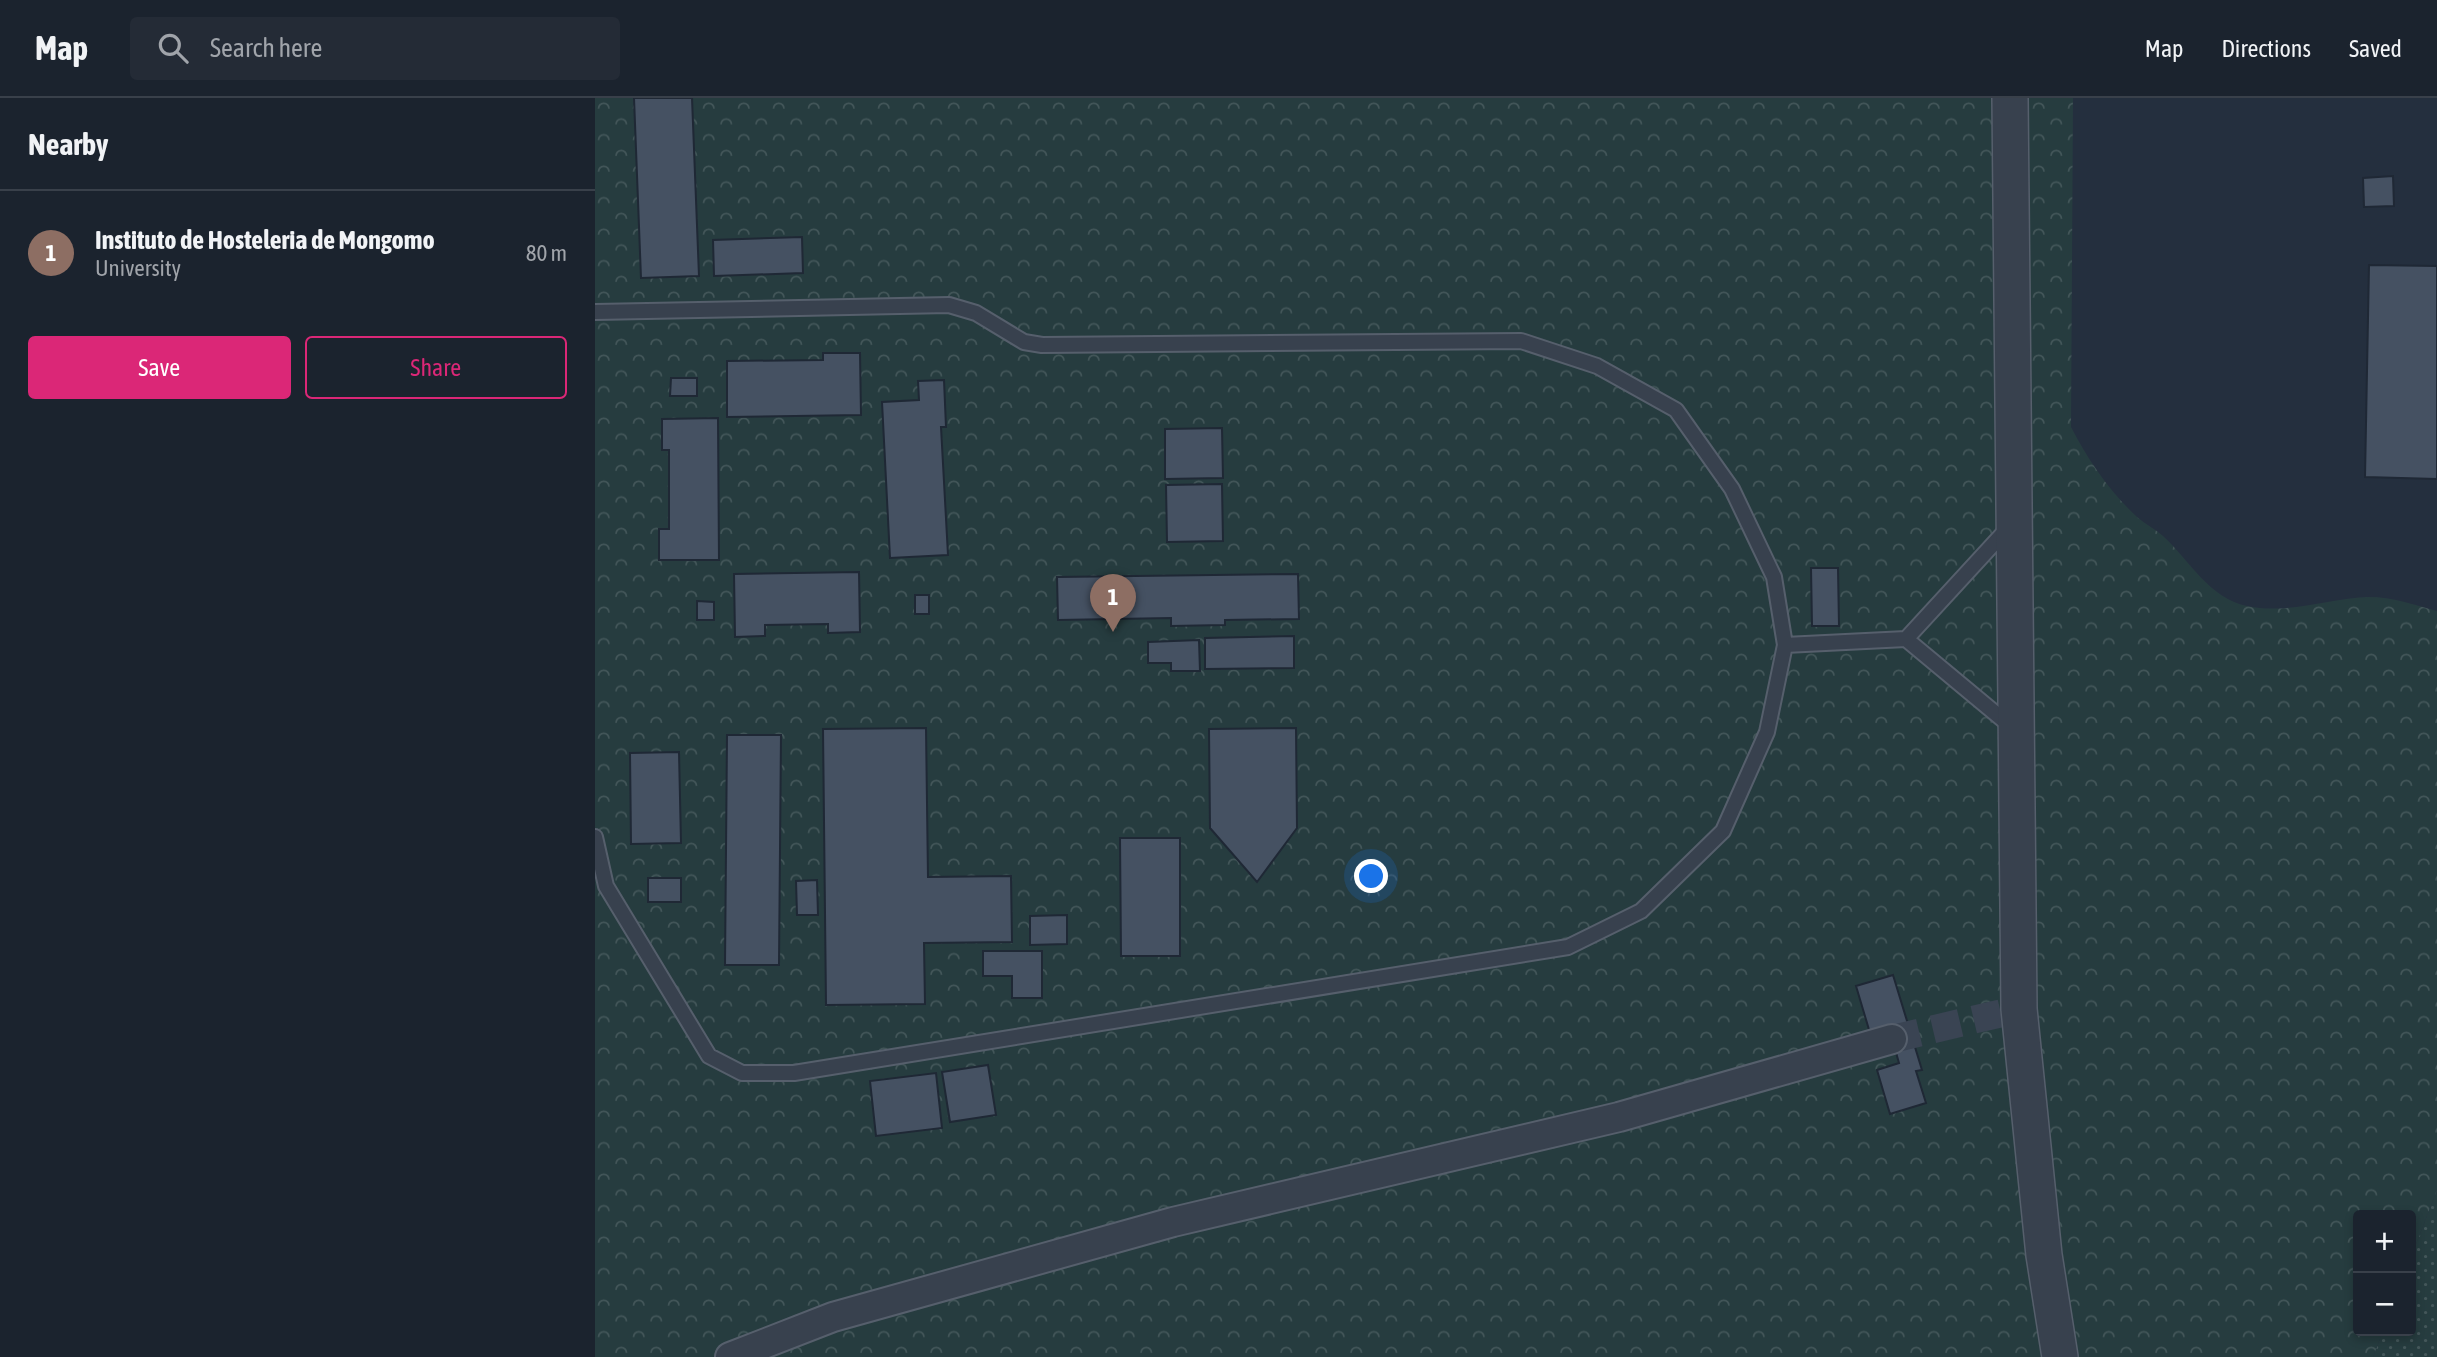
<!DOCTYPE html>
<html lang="en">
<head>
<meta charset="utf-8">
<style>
	body { margin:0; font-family:"Asap Condensed",sans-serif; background:#242b36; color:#f1f3f6 }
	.controls { position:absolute; right:21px; bottom:21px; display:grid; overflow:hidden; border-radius:7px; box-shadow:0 4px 10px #0003 }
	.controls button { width:63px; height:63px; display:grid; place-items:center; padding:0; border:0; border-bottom:2px solid #39404a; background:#1b232e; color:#f1f3f6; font:35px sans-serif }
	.you { position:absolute; left:777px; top:779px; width:24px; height:24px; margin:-18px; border:5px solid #fff; border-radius:50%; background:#1a73e8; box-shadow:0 0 0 10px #1a73e833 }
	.badge { display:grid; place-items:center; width:46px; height:46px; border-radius:50%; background:#db2777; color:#fff; font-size:23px; font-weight:700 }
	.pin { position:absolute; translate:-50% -58px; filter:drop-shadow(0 2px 4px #0008) }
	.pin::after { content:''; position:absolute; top:37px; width:24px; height:21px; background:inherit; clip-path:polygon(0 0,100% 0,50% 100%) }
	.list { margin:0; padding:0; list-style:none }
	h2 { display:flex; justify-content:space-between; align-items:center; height:91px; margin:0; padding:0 28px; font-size:30px }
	h2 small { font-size:23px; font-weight:400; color:#a0a4aa }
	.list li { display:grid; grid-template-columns:46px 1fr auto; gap:21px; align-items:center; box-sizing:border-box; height:126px; padding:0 28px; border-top:2px solid #39404a }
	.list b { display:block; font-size:26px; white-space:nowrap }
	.list p { margin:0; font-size:23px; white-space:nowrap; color:#a0a4aa }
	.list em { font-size:23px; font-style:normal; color:#a0a4aa }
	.actions { display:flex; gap:14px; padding:21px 28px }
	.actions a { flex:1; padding:16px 0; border:2px solid #db2777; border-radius:7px; text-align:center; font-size:24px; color:#db2777 }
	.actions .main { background:#db2777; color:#fff }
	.icon { flex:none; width:38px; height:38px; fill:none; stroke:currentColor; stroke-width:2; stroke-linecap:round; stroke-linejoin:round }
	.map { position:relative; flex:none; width:1842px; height:1259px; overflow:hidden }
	header { display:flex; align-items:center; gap:42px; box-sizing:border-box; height:98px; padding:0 35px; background:#1b232e; border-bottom:2px solid #39404a }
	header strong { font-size:33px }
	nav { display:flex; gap:38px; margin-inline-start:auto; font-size:24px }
	.search { width:490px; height:63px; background:#242b36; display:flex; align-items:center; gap:18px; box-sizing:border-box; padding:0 24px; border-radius:7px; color:#a0a4aa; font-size:26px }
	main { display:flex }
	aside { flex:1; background:#1b232e }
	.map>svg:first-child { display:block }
	.grass { fill:url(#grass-dots) }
	.forest { fill:url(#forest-crowns) }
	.building { fill:#455162; stroke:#1f2835; stroke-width:2 }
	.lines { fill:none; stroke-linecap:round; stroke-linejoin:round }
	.minor-tunnel { stroke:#3a4453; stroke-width:28; stroke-dasharray:28 14; stroke-linecap:butt }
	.service-casing { stroke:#565f6c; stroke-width:18 }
	.minor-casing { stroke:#565f6c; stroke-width:32 }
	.tertiary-casing { stroke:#565f6c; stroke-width:38 }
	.service { stroke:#38414e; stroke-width:14 }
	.minor { stroke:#38414e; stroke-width:28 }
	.tertiary { stroke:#38414e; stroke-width:35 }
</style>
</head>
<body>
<header>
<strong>Map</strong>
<div class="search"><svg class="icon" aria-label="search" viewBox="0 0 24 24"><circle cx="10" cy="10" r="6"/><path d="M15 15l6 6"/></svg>Search here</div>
<nav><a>Map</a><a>Directions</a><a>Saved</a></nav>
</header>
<main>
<aside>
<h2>Nearby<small></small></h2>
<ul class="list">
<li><span class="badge" style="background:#8d6e63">1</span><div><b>Instituto de Hosteleria de Mongomo</b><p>University</p></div><em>80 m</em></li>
</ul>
<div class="actions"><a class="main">Save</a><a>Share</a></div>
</aside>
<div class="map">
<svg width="1842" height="1259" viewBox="0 0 1842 1259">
	<defs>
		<pattern id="grass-dots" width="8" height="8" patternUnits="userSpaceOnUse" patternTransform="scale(1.75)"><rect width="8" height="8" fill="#263c3f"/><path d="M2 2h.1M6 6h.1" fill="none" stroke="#435659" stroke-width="1.8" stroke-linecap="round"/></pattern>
		<pattern id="forest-crowns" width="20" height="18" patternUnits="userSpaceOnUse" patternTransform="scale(1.75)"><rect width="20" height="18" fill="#263c3f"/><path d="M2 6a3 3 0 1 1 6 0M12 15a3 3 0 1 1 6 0" fill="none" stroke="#435659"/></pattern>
	</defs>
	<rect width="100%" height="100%" fill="#242f3e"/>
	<path class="grass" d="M1842 1092V1259H1778L1788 1233H1816V1159Z"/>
	<path class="forest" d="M0 0H1478L1476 329C1493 362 1515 394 1542 419 1550 426 1560 431 1568 438 1595 463 1614 500 1652 508 1693 517 1734 500 1774 499 1797 499 1820 507 1842 513V1092L1816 1159V1117H1763V1233H1788L1778 1259H0Z"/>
	<path class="building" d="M39 0H97L104 178 46 180Z
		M1798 78 1799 108 1769 109 1768 80Z
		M207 139 208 175 119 178 118 142Z
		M1774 167 1842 168V381L1770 379Z
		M228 255H265L266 317 132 319V263L228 262Z
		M76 280H102V298H75Z
		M349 282 351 329H346L353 457 295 460 287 304 324 302 323 283Z
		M123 320 124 462H64V431H74V352H67V321Z
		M627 330 628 380 570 381V331Z
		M627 386 628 443 572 444 571 387Z
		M1216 470H1243L1244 528H1217Z
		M264 474 265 534 233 535V526L170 527V538L140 539 139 476Z
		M703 476 704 521 630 522V527L576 528V520L463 522 462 479Z
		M320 497H334V516H320Z
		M102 503 119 504V522H102Z
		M699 538V570L610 571V540Z
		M604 542 605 573H576V565H553V544Z
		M331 630 333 779 416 778 417 844 329 845 330 906 231 907 228 631Z
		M701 630 702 730 662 784 615 730 614 631Z
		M132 637H186L184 867H130Z
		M84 654 86 745 36 746 35 655Z
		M525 740H585V858H526Z
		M53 780H86V804H53Z
		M222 782 223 817H202L201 783Z
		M472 817V846L435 847V818Z
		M388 853H447V900H417V878H388Z
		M1298 877 1327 972 1321 973 1331 1005 1295 1016 1282 972 1304 965 1294 930 1275 935 1261 888Z
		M393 967 401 1017 355 1024 347 974Z
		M341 975 347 1030 281 1038 275 983Z"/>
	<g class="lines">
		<path class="minor-tunnel" d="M1297 941 1424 911"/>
		<defs>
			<path id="service" d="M0 214 354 207 381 215 429 244 447 247 926 243 1002 268 1081 312 1137 391 1179 479 1190 547 1172 634 1128 733 1046 813 973 849 199 975H147L114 958 11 788 0 739
				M1311 541 1414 429
				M1190 547 1311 541 1418 630"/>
			<path id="minor" d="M135 1259 238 1219 578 1124 1024 1019 1297 941"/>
			<path id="tertiary" d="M1415 0 1424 911 1449 1157 1465 1259"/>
		</defs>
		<use href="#service" class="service-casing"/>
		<use href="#minor" class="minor-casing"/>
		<use href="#tertiary" class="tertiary-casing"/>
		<use href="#service" class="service"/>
		<use href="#minor" class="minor"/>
		<use href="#tertiary" class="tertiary"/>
	</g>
</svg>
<div class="controls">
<button>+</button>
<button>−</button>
</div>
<div class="you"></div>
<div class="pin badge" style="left:518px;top:534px;background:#8d6e63">1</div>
</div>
</main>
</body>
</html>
